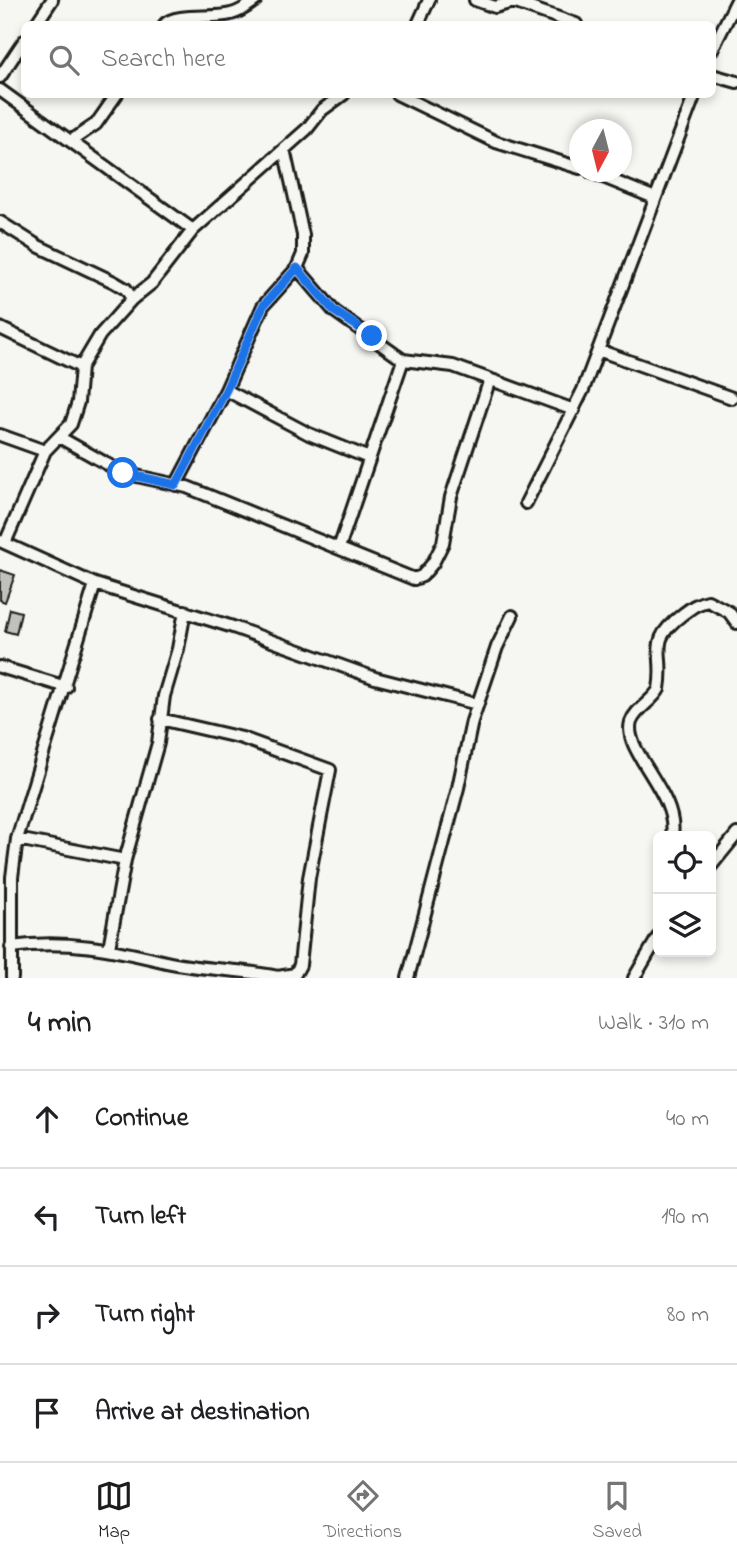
<!DOCTYPE html>
<html lang="en">
<head>
<meta charset="utf-8">
<style>
	body { margin:0; font-family:"Indie Flower",sans-serif; background:#f6f6f6; color:#202124 }
	.controls { position:absolute; right:21px; bottom:21px; display:grid; overflow:hidden; border-radius:10px; box-shadow:0 4px 10px #0003 }
	.controls button { width:63px; height:63px; display:grid; place-items:center; padding:0; border:0; border-bottom:2px solid #e0e0e0; background:#fff; color:#202124; font:35px sans-serif }
	.compass { position:absolute; left:569px; top:119px; width:63px; height:63px; border-radius:50%; background:#fff; box-shadow:0 4px 10px #0003; rotate:187deg }
	.stop { position:absolute; width:21px; height:21px; margin:-16px; border:5px solid #1a73e8; border-radius:50%; background:#fff }
	.stop.end { background:#1a73e8; border-color:#fff; box-shadow:0 2px 7px #0008 }
	.list { margin:0; padding:0; list-style:none }
	h2 { display:flex; justify-content:space-between; align-items:center; height:91px; margin:0; padding:0 28px; font-size:30px }
	h2 small { font-size:23px; font-weight:400; color:#757577 }
	.list li { display:grid; grid-template-columns:46px 1fr auto; gap:21px; align-items:center; box-sizing:border-box; height:98px; padding:0 28px; border-top:2px solid #e0e0e0 }
	.list b { display:block; font-size:26px; white-space:nowrap }
	.list em { font-size:23px; font-style:normal; color:#757577 }
	.icon { flex:none; width:38px; height:38px; fill:none; stroke:currentColor; stroke-width:2; stroke-linecap:round; stroke-linejoin:round }
	.map { position:relative; flex:none; width:737px; height:978px; overflow:hidden }
	.search { position:absolute; background:#fff; box-shadow:0 4px 10px #0003; left:21px; right:21px; top:21px; height:77px; display:flex; align-items:center; gap:18px; box-sizing:border-box; padding:0 24px; border-radius:10px; color:#757577; font-size:26px }
	.sheet { height:483px; background:#fff }
	nav { display:flex; justify-content:space-around; align-items:center; box-sizing:border-box; height:98px; border-top:2px solid #e0e0e0; background:#fff; font-size:19px; color:#757577 }
	nav a { display:grid; justify-items:center; gap:4px }
	nav .on { color:#1c1c1c }
	.map>svg:first-child { display:block }
	.building { fill:#c0c0bd; stroke:#1c1c1c; stroke-width:2 }
	.lines { fill:none; stroke-linecap:round; stroke-linejoin:round }
	.minor-casing { stroke:#1c1c1c; stroke-width:16 }
	.minor { stroke:#f6f6f2; stroke-width:10 }
	.route { stroke:#1a73e8; stroke-width:9 }
</style>
</head>
<body>
<div class="map">
<svg width="737" height="978" viewBox="0 0 737 978">
	<rect width="100%" height="100%" fill="#f6f6f2"/>
	<filter id="ink" filterUnits="userSpaceOnUse"><feTurbulence type="fractalNoise" baseFrequency=".0143" numOctaves="2"/><feDisplacementMap in="SourceGraphic" scale="14" xChannelSelector="R" yChannelSelector="G"/><feConvolveMatrix kernelMatrix="1 2 1 2 8 2 1 2 1" color-interpolation-filters="sRGB"/></filter>
	<g filter="url(#ink)">
		<path class="building" d="M0 570 15 575 5 602 0 600Z
			M10 609 21 612 16 634 5 631Z"/>
		<g class="lines">
			<defs>
				<path id="minor" d="M475 0 495 7 513 2 576 24
					M36 24 52 0
					M165 24C175 13 214 19 231 14 241 12 249 5 256 0
					M418 24 429 0
					M712 50 737 0
					M712 75 737 82
					M0 77 24 41
					M0 90 193 230 152 283 132 299 100 335 81 367 78 402 71 424 45 451 5 543
					M397 94 496 142 580 168
					M71 141 96 124 117 94
					M591 172 655 198
					M0 222 38 246 114 282 126 289 132 299
					M193 230 307 129 322 110 344 94
					M297 268 334 311 403 360 339 548
					M0 328 81 367
					M598 350 732 398
					M403 360 453 366 574 410
					M226 390 309 434 369 458
					M0 435 45 451
					M59 437 123 473 187 487 414 579 422 576 433 563 443 543 451 497 490 379
					M176 485 226 390 263 306 297 268 303 254V235L284 149
					M526 503 583 390 695 94
					M0 541 95 584 233 627 375 678 477 704
					M0 667 66 687
					M672 836C679 794 622 751 631 722 636 708 653 701 659 689 666 650 645 643 683 614 691 608 697 603 708 601L729 612 737 623
					M17 839 125 860
					M711 866 737 834
					M11 947C65 939 113 949 166 962 201 970 241 969 278 977L295 974 300 965 309 878 330 770 242 738 160 719
					M109 948 125 860 158 743 164 696 178 649 185 611
					M12 978V877L17 839 95 584
					M408 978 458 788 472 721 497 647 512 616
					M634 978 658 937"/>
			</defs>
			<use href="#minor" class="minor-casing"/>
			<use href="#minor" class="minor"/>
		</g>
	</g>
	<g class="lines" filter="url(#ink)">
		<path class="route" d="M123 473 176 485 226 390 263 306 297 268 334 311 372 336"/>
	</g>
</svg>
<div class="controls">
<button><svg class="icon" aria-label="locate" viewBox="0 0 24 24"><circle cx="12" cy="12" r="6"/><path d="M12 2v4M12 18v4M2 12h4M18 12h4"/></svg></button>
<button><svg class="icon" aria-label="layers" viewBox="0 0 24 24"><path d="M12 4l9 5-9 5-9-5zM3 14l9 5 9-5"/></svg></button>
</div>
<svg class="compass" viewBox="-18 -18 36 36"><path d="M0-13l5 13h-10z" fill="#e53935"/><path d="M0 13l5-13h-10z" fill="#757577"/></svg>
<div class="stop" style="left:123px;top:473px"></div>
<div class="stop end" style="left:372px;top:336px"></div>
<div class="search"><svg class="icon" aria-label="search" viewBox="0 0 24 24"><circle cx="10" cy="10" r="6"/><path d="M15 15l6 6"/></svg>Search here</div>
</div>
<section class="sheet">
<h2>4 min<small>Walk · 310 m</small></h2>
<ul class="list">
<li><svg class="icon" aria-label="ahead" viewBox="0 0 24 24"><path d="M12 20V5M6 11l6-6 6 6"/></svg><div><b>Continue</b></div><em>40 m</em></li>
<li><svg class="icon" aria-label="left" viewBox="0 0 24 24"><path d="M17 20v-9H6M10 6l-5 5 5 5"/></svg><div><b>Turn left</b></div><em>190 m</em></li>
<li><svg class="icon" aria-label="right" viewBox="0 0 24 24"><path d="M7 20v-9h11M14 6l5 5-5 5"/></svg><div><b>Turn right</b></div><em>80 m</em></li>
<li><svg class="icon" aria-label="arrive" viewBox="0 0 24 24"><path d="M6 21V4h12l-3 4 3 4H6"/></svg><div><b>Arrive at destination</b></div></li>
</ul>
</section>
<nav>
<a class="on"><svg class="icon" aria-label="map" viewBox="0 0 24 24"><path d="M3 6l6-2 6 2 6-2v14l-6 2-6-2-6 2zM9 4v14M15 6v14"/></svg>Map</a>
<a><svg class="icon" aria-label="directions" viewBox="0 0 24 24"><path d="M12 3l9 9-9 9-9-9zM9 14v-3h6M13 9l2 2-2 2"/></svg>Directions</a>
<a><svg class="icon" aria-label="saved" viewBox="0 0 24 24"><path d="M7 4h10v16l-5-4-5 4z"/></svg>Saved</a>
</nav>
</body>
</html>
